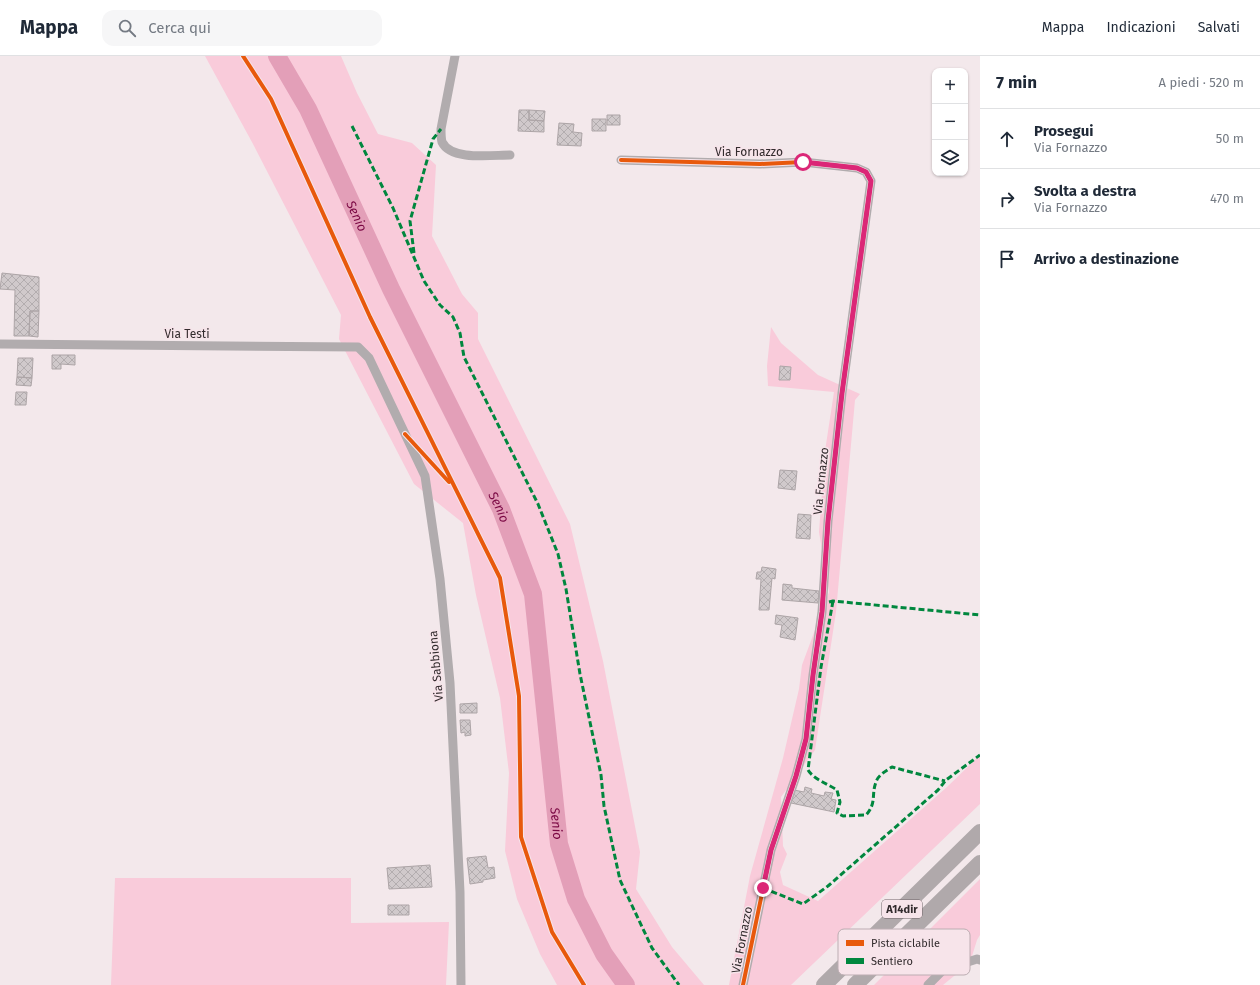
<!DOCTYPE html>
<html lang="it">
<head>
<meta charset="utf-8">
<style>
	body { margin:0; font-family:"Fira Sans",sans-serif; background:#f6f6f7; color:#1f2937 }
	.controls { position:absolute; right:12px; top:12px; display:grid; overflow:hidden; border-radius:8px; box-shadow:0 1px 3px #0004 }
	.controls button { width:36px; height:36px; display:grid; place-items:center; padding:0; border:0; border-bottom:1px solid #e0e1e3; background:#fff; color:#1f2937; font:20px sans-serif }
	.stop { position:absolute; width:12px; height:12px; margin:-9px; border:3px solid #db2777; border-radius:50%; background:#fff }
	.stop.end { background:#db2777; border-color:#fff; box-shadow:0 1px 4px #0008 }
	.list { margin:0; padding:0; list-style:none }
	h2 { display:flex; justify-content:space-between; align-items:center; height:52px; margin:0; padding:0 16px; font-size:17px }
	h2 small { font-size:13px; font-weight:400; color:#747a83 }
	.list li { display:grid; grid-template-columns:26px 1fr auto; gap:12px; align-items:center; box-sizing:border-box; height:60px; padding:0 16px; border-top:1px solid #e0e1e3 }
	.list b { display:block; font-size:15px; white-space:nowrap }
	.list p { margin:0; font-size:13px; white-space:nowrap; color:#747a83 }
	.list em { font-size:13px; font-style:normal; color:#747a83 }
	.icon { flex:none; width:22px; height:22px; fill:none; stroke:currentColor; stroke-width:2; stroke-linecap:round; stroke-linejoin:round }
	.map { position:relative; flex:none; width:980px; height:929px; overflow:hidden }
	header { display:flex; align-items:center; gap:24px; box-sizing:border-box; height:56px; padding:0 20px; background:#fff; border-bottom:1px solid #e0e1e3 }
	header strong { font-size:19px }
	nav { display:flex; gap:22px; margin-inline-start:auto; font-size:14px }
	.search { width:280px; height:36px; background:#f6f6f7; display:flex; align-items:center; gap:10px; box-sizing:border-box; padding:0 14px; border-radius:12px; color:#747a83; font-size:15px }
	main { display:flex }
	aside { flex:1; background:#fff }
	.map>svg:first-child { display:block }
	.green { fill:#f9cbda }
	.lines { fill:none; stroke-linecap:round; stroke-linejoin:round }
	.river { stroke:#e39fb8; stroke-width:18 }
	.building { fill:url(#building-cross-hatch); stroke:#ada5a7 }
	.minor { stroke:#b1acae; stroke-width:9 }
	.motorway { stroke:#b0a9ab; stroke-width:16 }
	.quiet { stroke:#00873e; stroke-width:3; stroke-dasharray:6 3; stroke-linecap:butt }
	.cycleway-casing { stroke:#f7e4ea; stroke-width:6 }
	.cycleway { stroke:#e8590c; stroke-width:4 }
	.route { stroke:#db2777; stroke-width:5 }
	.labels { text-anchor:middle; stroke-width:3; stroke-linejoin:round; paint-order:stroke }
	.shield { fill:#f7e4ea; stroke:#6e6366; stroke-width:1 }
	.shield-label { font-size:11px; font-weight:bold; fill:#332c2e }
	.street-label { font-size:12px; fill:#332c2e; stroke:#f7e4ea }
	.water-label { font-size:13px; font-style:italic; fill:#7a0843; stroke:#f7e4ea }
	.key { fill:#f7e4ea; stroke:#bcadb2; stroke-width:1 }
	.key-label { font-size:11px; fill:#332c2e }
</style>
</head>
<body>
<header>
<strong>Mappa</strong>
<div class="search"><svg class="icon" aria-label="search" viewBox="0 0 24 24"><circle cx="10" cy="10" r="6"/><path d="M15 15l6 6"/></svg>Cerca qui</div>
<nav><a>Mappa</a><a>Indicazioni</a><a>Salvati</a></nav>
</header>
<main>
<div class="map">
<svg width="980" height="929" viewBox="0 0 980 929">
	<defs>
		<pattern id="building-cross-hatch" width="8" height="8" patternUnits="userSpaceOnUse"><rect width="8" height="8" fill="#d0c9cb"/><path d="M0 0l8 8M0 8l8-8" fill="none" stroke="#b3adaf"/></pattern>
	</defs>
	<rect width="100%" height="100%" fill="#f3e8eb"/>
	<path class="green" d="M205 0H341L357 37 378 78 412 87 436 109 432 180 462 238 478 257V283L570 468 603 605 640 796 636 833 672 891 704 929H557L540 898 517 843 505 795 509 717 500 642 476 539 463 467 414 428 339 283 341 259 253 88Z
		M771 271 781 287 818 319 860 338 855 344 836 556 815 694 781 741 783 790 787 798 780 816 783 829 818 845 947 731 980 699V748L791 929H729L750 820 783 702 799 633 802 609 829 536 819 476 825 395 834 336 768 330 767 310Z
		M115 822H351V867L449 866 446 929H111Z
		M980 823V879L977 884 968 913 954 920 943 929H874Z"/>
	<g class="lines">
		<path class="river" id="s1" d="M277 0 308 53 391 233 501 453 533 538 559 788 576 843 604 898 626 929"/>
	</g>
	<path class="building" d="M519 54H529V64L544 65V76L518 75Z
		M529 54 545 55 544 65 529 64Z
		M607 59H620V69H607Z
		M592 63H606V75H592Z
		M559 67 574 68 573 76 582 77 581 90 557 89Z
		M2 217 39 221V255H30L29 280H14L15 234 0 233Z
		M30 255H39L38 281 29 280Z
		M52 299H75V309L61 308V313H52Z
		M18 302H33L32 322 17 321Z
		M780 310 791 311 790 324H779Z
		M17 321 32 322 31 330 16 329Z
		M16 336H27L26 349H15Z
		M780 414 797 415 795 434 778 432Z
		M798 458 811 459 810 483 796 482Z
		M762 511 776 513 775 523 772 522 769 554H759L761 523H756L757 516H761Z
		M783 528 792 529V532L819 535 818 547 782 544Z
		M776 559 798 562 795 584 780 581 782 569 775 568Z
		M477 647V657H460V648Z
		M460 664H470L471 679 465 680V676L461 677Z
		M805 731 812 733 811 737 824 740 825 736 833 737 831 743 836 744 834 756 791 747 794 734 804 736Z
		M486 800 488 812 494 811 495 822 483 824V826L470 828 467 802Z
		M430 809 432 831 389 833 387 812Z
		M388 849H409V859H388Z"/>
	<g class="lines">
		<path class="minor" d="M455 0 441 73C441 77 441 82 442 86 451 105 492 99 510 99
			M621 104 760 108 803 106 857 112 866 116 871 125 842 337 828 465 822 556 813 619 806 683 796 720 771 794 743 929
			M0 288 358 291 369 302 425 420 440 523 450 627 460 836 461 929
			M928 929 943 914 977 903 980 904"/>
		<path class="motorway" d="M824 929 980 776
			M855 929 980 807"/>
		<path class="quiet" d="M352 70 393 152 424 225 440 249 453 261 460 277 464 301 538 448 558 498 566 533 580 618 601 719 604 750 620 824 652 892 679 929
			M414 197 410 165 433 83 441 73
			M833 545 821 611 808 714C813 723 828 728 837 734L840 746 837 757 843 760 866 759C877 747 871 739 876 726 878 719 886 715 892 711L945 725
			M829 546 833 545 980 559
			M763 832 803 848 828 830 938 734 946 724 980 699"/>
		<defs>
			<path id="cycleway" d="M243 0 271 43 370 261 500 522 519 640 521 781 552 876 584 929
				M621 104 760 108 803 106 857 112 866 116 871 125 842 337 828 465 822 556 813 619 806 683 796 720 771 794 743 929
				M405 378 449 426"/>
		</defs>
		<use href="#cycleway" class="cycleway-casing"/>
		<use href="#cycleway" class="cycleway"/>
	</g>
	<g class="lines">
		<path class="route" d="M763 832 771 794 796 720 806 683 813 619 822 556 828 465 842 337 871 125 866 116 857 112 803 106"/>
	</g>
	<g class="labels">
		<rect class="shield" x="882" y="844" width="40" height="18" rx="3"/>
		<g class="shield-label">
			<text x="902" y="857">A14dir</text>
		</g>
		<g class="street-label">
			<text x="749" y="100">Via Fornazzo</text>
			<text x="187" y="282">Via Testi</text>
			<text transform="translate(821 425) rotate(-84)" y="4">Via Fornazzo</text>
			<text transform="translate(436 610) rotate(-95)" y="4">Via Sabbiona</text>
			<text transform="translate(742 884) rotate(-79)" y="4">Via Fornazzo</text>
		</g>
		<g class="water-label">
			<text dy="5" stroke="none"><textPath href="#s1" startOffset="179">Senio</textPath></text>
			<text dy="5" stroke="none"><textPath href="#s1" startOffset="503">Senio</textPath></text>
			<text dy="5" stroke="none"><textPath href="#s1" startOffset="827">Senio</textPath></text>
		</g>
	</g>
	<rect x="838" y="873" width="132" height="46" rx="6" class="key"/>
	<rect x="846" y="884" width="18" height="6" fill="#e8590c"/>
	<rect x="846" y="902" width="18" height="6" fill="#00873e"/>
	<g class="key-label">
		<text x="871" y="891">Pista ciclabile</text>
		<text x="871" y="909">Sentiero</text>
	</g>
</svg>
<div class="controls">
<button>+</button>
<button>−</button>
<button><svg class="icon" aria-label="layers" viewBox="0 0 24 24"><path d="M12 4l9 5-9 5-9-5zM3 14l9 5 9-5"/></svg></button>
</div>
<div class="stop" style="left:803px;top:106px"></div>
<div class="stop end" style="left:763px;top:832px"></div>
</div>
<aside>
<h2>7 min<small>A piedi · 520 m</small></h2>
<ul class="list">
<li><svg class="icon" aria-label="ahead" viewBox="0 0 24 24"><path d="M12 20V5M6 11l6-6 6 6"/></svg><div><b>Prosegui</b><p>Via Fornazzo</p></div><em>50 m</em></li>
<li><svg class="icon" aria-label="right" viewBox="0 0 24 24"><path d="M7 20v-9h11M14 6l5 5-5 5"/></svg><div><b>Svolta a destra</b><p>Via Fornazzo</p></div><em>470 m</em></li>
<li><svg class="icon" aria-label="arrive" viewBox="0 0 24 24"><path d="M6 21V4h12l-3 4 3 4H6"/></svg><div><b>Arrivo a destinazione</b></div></li>
</ul>
</aside>
</main>
</body>
</html>
